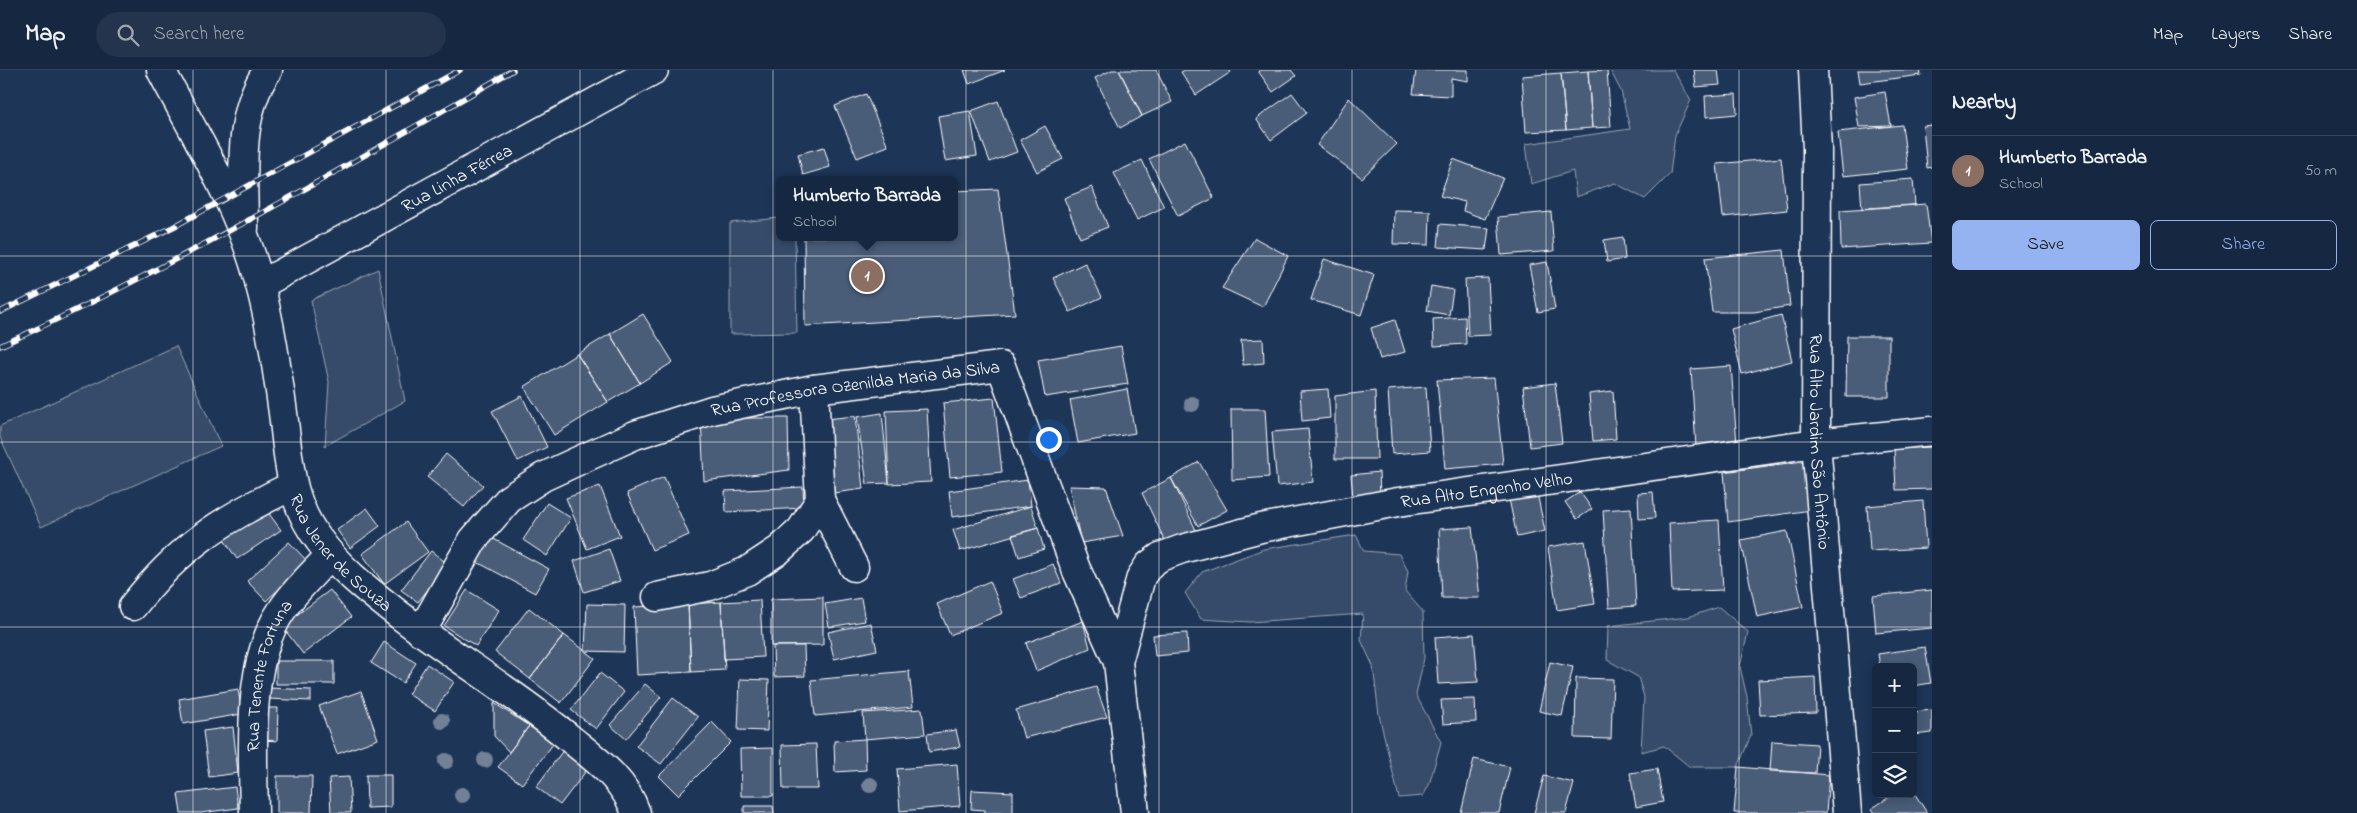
<!DOCTYPE html>
<html lang="en">
<head>
<meta charset="utf-8">
<style>
	body { margin:0; font-family:"Indie Flower",sans-serif; background:#23344c; color:#f1f3f6 }
	.controls { position:absolute; right:15px; bottom:15px; display:grid; overflow:hidden; border-radius:8px; box-shadow:0 2px 12px #0003 }
	.controls button { width:45px; height:45px; display:grid; place-items:center; padding:0; border:0; border-bottom:1px solid #35445a; background:#162841; color:#f1f3f6; font:25px sans-serif }
	.you { position:absolute; left:1048px; top:369px; width:18px; height:18px; margin:-12px; border:4px solid #fff; border-radius:50%; background:#1a73e8; box-shadow:0 0 0 8px #1a73e833 }
	.badge { display:grid; place-items:center; width:32px; height:32px; border-radius:50%; background:#95b2f1; color:#fff; font-size:16px; font-weight:700 }
	.pin { position:absolute; translate:-50% -50%; border:2px solid #fff; box-shadow:0 1px 5px #0006 }
	.popup { position:absolute; left:776px; top:106px; width:182px; height:65px; box-sizing:border-box; display:grid; place-content:center; border-radius:8px; background:#162841; filter:drop-shadow(0 1px 4px #0005); font-size:16px; white-space:nowrap; color:#9ea6b1 }
	.popup b { font-size:19px; color:#f1f3f6 }
	.popup::after { content:''; position:absolute; left:50%; top:100%; margin-left:-10px; border:10px solid transparent; border-top-color:#162841 }
	.list { margin:0; padding:0; list-style:none }
	h2 { display:flex; justify-content:space-between; align-items:center; height:65px; margin:0; padding:0 20px; font-size:21px }
	h2 small { font-size:16px; font-weight:400; color:#9ea6b1 }
	.list li { display:grid; grid-template-columns:32px 1fr auto; gap:15px; align-items:center; box-sizing:border-box; height:70px; padding:0 20px; border-top:1px solid #35445a }
	.list b { display:block; font-size:19px; white-space:nowrap }
	.list p { margin:0; font-size:16px; white-space:nowrap; color:#9ea6b1 }
	.list em { font-size:16px; font-style:normal; color:#9ea6b1 }
	.actions { display:flex; gap:10px; padding:15px 20px }
	.actions a { flex:1; padding:11px 0; border:1px solid #95b2f1; border-radius:8px; text-align:center; font-size:18px; color:#95b2f1 }
	.actions .main { background:#95b2f1; color:#111 }
	.icon { flex:none; width:28px; height:28px; fill:none; stroke:currentColor; stroke-width:2; stroke-linecap:round; stroke-linejoin:round }
	.map { position:relative; flex:none; width:1932px; height:743px; overflow:hidden }
	header { display:flex; align-items:center; gap:30px; box-sizing:border-box; height:70px; padding:0 25px; background:#162841; border-bottom:1px solid #35445a }
	header strong { font-size:24px }
	nav { display:flex; gap:28px; margin-inline-start:auto; font-size:18px }
	.search { width:350px; height:45px; background:#23344c; display:flex; align-items:center; gap:12px; box-sizing:border-box; padding:0 18px; border-radius:28px; color:#9ea6b1; font-size:19px }
	main { display:flex }
	aside { flex:1; background:#162841 }
	.map>svg:first-child { display:block }
	.green { fill:#364b69; stroke:#9aa5b4 }
	.building { fill:#4a5d79; stroke:#fff }
	.lines { fill:none; stroke-linecap:round; stroke-linejoin:round }
	.street-casing { stroke:#fff; stroke-width:31 }
	.street { stroke:#1d3557; stroke-width:28 }
	.rail-casing { stroke:#fff; stroke-width:5.5 }
	.rail { stroke:#1d3557; stroke-width:4; stroke-dasharray:11; stroke-linecap:butt }
	.tree { fill:#738196 }
	.grid { fill:none; stroke:#fff; stroke-width:1; stroke-opacity:0.55 }
	.labels { text-anchor:middle; stroke-width:4; stroke-linejoin:round; paint-order:stroke }
	.street-label { font-size:18px; fill:#fff; stroke:#1d3557 }
</style>
</head>
<body>
<header>
<strong>Map</strong>
<div class="search"><svg class="icon" aria-label="search" viewBox="0 0 24 24"><circle cx="10" cy="10" r="6"/><path d="M15 15l6 6"/></svg>Search here</div>
<nav><a>Map</a><a>Layers</a><a>Share</a></nav>
</header>
<main>
<div class="map">
<svg width="1932" height="743" viewBox="0 0 1932 743">
	<rect width="100%" height="100%" fill="#1d3557"/>
	<filter id="ink" filterUnits="userSpaceOnUse"><feTurbulence type="fractalNoise" baseFrequency=".02" numOctaves="2"/><feDisplacementMap in="SourceGraphic" scale="10" xChannelSelector="R" yChannelSelector="G"/><feConvolveMatrix kernelMatrix="1 2 1 2 8 2 1 2 1" color-interpolation-filters="sRGB"/></filter>
	<g filter="url(#ink)">
		<path class="green" d="M1610 0H1673L1691 30 1675 65 1670 104 1645 129 1615 113 1576 127 1573 101 1531 114 1526 74 1630 59 1621 21Z
			M779 148 780 167H795L797 263 730 264V153Z
			M378 199 405 331 325 376 329 312 311 230Z
			M176 276 221 376 41 457 0 367V356Z
			M1356 465 1364 481 1399 484 1408 501 1405 521 1423 542 1424 588 1416 625 1441 672 1429 715 1423 726 1399 728 1379 645 1373 596 1361 570 1363 544 1250 552 1201 549 1185 523 1202 502 1264 479Z
			M1719 537 1748 562 1740 597 1747 627 1751 665 1738 697H1690L1664 676 1641 682 1644 627 1638 607 1607 590 1608 556 1688 547Z"/>
		<path class="building" d="M964 0H1005L969 14Z
			M1112 0H1119L1142 46 1120 58 1095 8Z
			M1119 0H1156L1172 32 1142 46Z
			M1185 0H1230L1231 2 1196 25 1181 2Z
			M1260 0H1291L1296 6 1273 22 1258 1Z
			M1416 0H1468V11L1451 8V26L1413 24Z
			M1607 0 1611 57 1592 58 1588 1Z
			M1694 0H1718L1720 15 1696 17Z
			M1858 0H1920L1921 5 1860 13Z
			M1588 1 1592 58 1566 60 1561 3Z
			M1561 3 1566 60 1526 62 1522 6Z
			M1885 22 1891 56 1859 57 1854 27Z
			M1292 23 1307 43 1271 70 1256 49Z
			M866 24 888 76 857 88 835 36Z
			M1736 24 1737 44 1706 47 1705 26Z
			M1349 28 1397 74 1362 108 1317 75Z
			M998 31 1017 82 990 92 971 41Z
			M970 41 977 86 945 91 938 46Z
			M1902 55 1908 99 1843 106 1838 62Z
			M1932 55V97L1927 98 1923 56Z
			M1045 56 1063 89 1037 102 1020 70Z
			M1185 71 1214 128 1178 146 1149 89Z
			M824 77 830 97 803 105 798 84Z
			M1781 88 1787 140 1723 147 1717 94Z
			M1453 89 1503 108 1485 149 1463 141 1465 132 1440 126Z
			M1142 90 1164 137 1137 150 1114 103Z
			M1913 109 1915 135 1862 139 1860 113Z
			M1092 117 1108 157 1080 168 1064 128Z
			M998 119 1015 244 805 256 804 167H954V121Z
			M1926 134 1931 173 1841 179 1840 140Z
			M1394 140 1430 141 1429 175 1393 174Z
			M1551 142 1554 181 1501 185 1498 147Z
			M1440 154 1489 158 1486 180 1438 177Z
			M1623 167 1625 189 1607 192 1604 170Z
			M1255 168 1288 186 1263 237 1222 218Z
			M1784 180 1790 236 1754 242H1712L1705 188Z
			M1324 189 1374 205 1361 245 1311 230Z
			M1547 192 1555 239 1538 242 1529 195Z
			M1085 193 1102 227 1070 242 1053 208Z
			M1488 208 1491 265 1468 266 1465 209Z
			M1431 216 1453 220 1449 245 1427 241Z
			M643 244 673 292 640 313 610 264Z
			M1781 245 1792 291 1742 304 1731 259Z
			M1465 247 1466 274 1434 276 1433 249Z
			M1395 250 1405 282 1380 289 1371 258Z
			M610 264 640 313 608 332 577 284Z
			M1847 266H1889V327H1846Z
			M1263 269 1264 293 1243 295 1241 270Z
			M1121 276 1128 314 1045 327 1038 290Z
			M577 284 608 332 554 365 524 317Z
			M1731 296 1737 374 1696 377 1691 299Z
			M1494 308 1503 394 1445 399 1437 310Z
			M1555 313 1562 373 1530 377 1523 317Z
			M1426 317 1430 381 1392 384 1388 320Z
			M1127 319 1135 363 1078 373 1070 330Z
			M1328 319 1330 348 1302 351 1300 321Z
			M1375 321 1377 389H1335V326Z
			M1613 321 1616 369 1593 371 1589 324Z
			M522 326 547 377 518 391 492 341Z
			M994 328 1002 402 950 407 943 333Z
			M927 339 931 412 889 414 886 341Z
			M1231 339H1265L1269 407 1232 410Z
			M882 343 889 413 867 414 857 347Z
			M855 346 863 419 834 423 826 349Z
			M701 348H788L789 400 704 411Z
			M1308 359 1313 412 1277 416 1272 362Z
			M1932 377V419L1896 420 1894 379Z
			M446 384 483 415 464 437 427 407Z
			M1803 391 1811 440 1728 452 1724 402Z
			M1199 392 1227 440 1198 456 1171 408Z
			M1379 402 1380 426 1353 428 1351 405Z
			M664 407 689 465 652 480 627 423Z
			M1171 408 1196 460 1167 475 1142 423Z
			M1028 410 1031 436 952 447 949 421Z
			M600 416 620 466 587 479 566 428Z
			M1069 416 1106 417 1123 466 1081 473Z
			M803 417 804 438 726 442 725 421Z
			M1580 422 1592 439 1577 449 1565 432Z
			M1653 422 1655 448 1639 449 1638 423Z
			M1537 423 1545 461 1517 467 1509 429Z
			M1923 431 1926 478 1870 481 1867 436Z
			M547 433 571 448 547 486 523 470Z
			M1031 436 1038 458 960 481 953 460Z
			M367 438 380 456 350 478 337 460Z
			M1631 438 1636 536 1609 538 1603 440Z
			M267 441 281 460 237 489 224 470Z
			M1719 450 1723 520 1672 522 1669 453Z
			M406 452 428 482 384 514 362 484Z
			M1472 457 1480 528H1442L1439 459Z
			M1038 458 1044 479 1019 487 1012 465Z
			M1787 461 1803 537 1757 547 1741 470Z
			M490 467 549 499 535 523 477 492Z
			M1585 471 1595 534 1557 540 1548 477Z
			M289 472 308 492 266 531 247 511Z
			M609 479 620 511 584 522 574 491Z
			M431 481 448 494 418 532 401 520Z
			M1053 494 1061 513 1021 528 1013 509Z
			M990 511 1003 543 950 565 937 534Z
			M330 520 351 547 303 584 282 556Z
			M467 520 499 540 476 576 444 556Z
			M1932 520V558L1876 563 1873 526Z
			M823 527V575L771 576V529Z
			M861 528 865 551 829 557 825 534Z
			M760 530 763 587 724 589 721 532Z
			M721 532 725 600 691 602 688 534Z
			M587 534 625 535 624 582 585 581Z
			M688 534 691 602 637 605 634 537Z
			M529 538 564 565 530 609 495 582Z
			M1083 551 1090 578 1036 601 1026 573Z
			M871 553 877 580 834 589 828 562Z
			M1187 563 1188 583 1155 586 1153 565Z
			M1474 564 1478 612 1438 614 1435 567Z
			M564 565 595 588 561 633 530 609Z
			M384 572 416 593 403 613 371 593Z
			M773 576H804L805 606 774 607Z
			M1925 577 1931 613 1913 616V597H1880L1878 584Z
			M276 591H334V614H276Z
			M1550 592 1573 597 1562 646 1539 641Z
			M427 594 454 612 435 641 408 624Z
			M909 601 913 637 815 646 811 610Z
			M600 603 624 622 596 659 571 640Z
			M1815 607 1816 643 1760 645 1758 610Z
			M1576 608 1613 609 1611 669 1575 668Z
			M740 609 769 610 767 661 738 660Z
			M645 614 661 627 626 669 610 655Z
			M1096 617 1107 647 1024 668 1016 640Z
			M269 618 311 620V631L268 629Z
			M238 619 242 644 183 654 179 629Z
			M361 621 378 669 337 684 319 636Z
			M673 628 698 647 661 694 636 676Z
			M1475 629 1476 652 1443 654 1441 630Z
			M494 633 529 656 509 682 494 666Z
			M266 638H278L277 671 263 670Z
			M922 639 925 664 865 669 863 643Z
			M1932 640V663L1913 665V642Z
			M712 652 731 672 678 725 659 706Z
			M529 656 554 673 522 714 498 697Z
			M233 657 238 703 209 707 203 661Z
			M956 660 960 677 929 682 927 664Z
			M865 669 866 700 835 702 834 671Z
			M1772 671 1817 674 1815 703 1770 701Z
			M816 674 818 719H783L782 675Z
			M773 678V726H741L740 679Z
			M564 679 589 697 560 735 536 717Z
			M1474 689 1510 697 1499 743H1461Z
			M957 694 960 736 900 741 897 699Z
			M1738 697 1829 705 1826 743H1734Z
			M1657 699 1663 732 1636 737 1630 703Z
			M366 705H391V737L367 738Z
			M277 706H312L311 743H277Z
			M1544 706 1574 713 1566 743H1534Z
			M349 707 351 743H331L329 708Z
			M235 717 238 738 201 743H181L178 724Z
			M972 720 1013 722V743H985V740L971 739Z
			M1913 721 1927 743H1874L1871 739 1894 724H1913Z
			M744 736H773L774 743H744Z"/>
		<g class="lines">
			<defs>
				<g id="street">
					<path id="s1" d="M161 0C197 69 241 139 260 215 271 256 277 300 283 343 289 390 289 431 319 470 339 498 366 519 393 540 451 586 516 623 573 671 599 692 625 711 636 743"/>
					<path id="s2" d="M1813 0 1817 79 1816 373 1847 743"/>
					<path d="M244 158C244 106 236 45 268 0"/>
					<path id="s3" d="M260 215 654 0"/>
					<path d="M820 430 854 497"/>
					<path d="M657 527 710 516 747 501 779 480 801 460 820 430 814 319"/>
					<path d="M133 536C180 476 224 448 292 416"/>
					<path id="s4" d="M421 562 473 470 509 429 543 407 582 389 635 365 712 340 814 319 1001 296 1076 499 1118 592 1135 743"/>
					<path id="s5" d="M1118 592 1141 507 1149 495 1160 487 1182 479 1261 458 1398 432 1816 373 1932 361"/>
					<path id="s6" d="M254 743C253 682 246 592 282 540 295 520 314 503 330 485"/>
				</g>
			</defs>
			<use href="#street" class="street-casing"/>
			<use href="#street" class="street"/>
			<defs>
				<path id="rail" d="M0 242 173 157 460 0
					M0 276C177 195 345 97 513 0"/>
			</defs>
			<use href="#rail" class="rail-casing"/>
			<use href="#rail" class="rail"/>
		</g>
		<g class="tree">
			<circle cx="1192" cy="334" r="8"/>
			<circle cx="442" cy="651" r="8"/>
			<circle cx="485" cy="690" r="8"/>
			<circle cx="446" cy="691" r="8"/>
			<circle cx="870" cy="715" r="8"/>
			<circle cx="462" cy="725" r="8"/>
		</g>
	</g>
	<path class="grid" d="M193 0V743M386 0V743M580 0V743M773 0V743M966 0V743M1159 0V743M1352 0V743M1546 0V743M1739 0V743M0 186H1932M0 372H1932M0 557H1932"/>
	<g class="labels">
		<g class="street-label">
			<text dy="6" stroke="none"><textPath href="#s3" startOffset="224">Rua Linha Férrea</textPath></text>
			<text dy="6" stroke="none"><textPath href="#s4" startOffset="528">Rua Professora Ozenilda Maria da Silva</textPath></text>
			<text dy="6" stroke="none"><textPath href="#s2" startOffset="372">Rua Alto Jardim São Antônio</textPath></text>
			<text dy="6" stroke="none"><textPath href="#s5" startOffset="450">Rua Alto Engenho Velho</textPath></text>
			<text dy="6" stroke="none"><textPath href="#s1" startOffset="525">Rua Jener de Souza</textPath></text>
			<text dy="6" stroke="none"><textPath href="#s6" startOffset="140">Rua Tenente Fortuna</textPath></text>
		</g>
	</g>
</svg>
<div class="controls">
<button>+</button>
<button>−</button>
<button><svg class="icon" aria-label="layers" viewBox="0 0 24 24"><path d="M12 4l9 5-9 5-9-5zM3 14l9 5 9-5"/></svg></button>
</div>
<div class="you"></div>
<div class="pin badge" style="left:867px;top:206px;background:#8d6e63">1</div>
<div class="popup"><b>Humberto Barrada</b>School</div>
</div>
<aside>
<h2>Nearby<small></small></h2>
<ul class="list">
<li><span class="badge" style="background:#8d6e63">1</span><div><b>Humberto Barrada</b><p>School</p></div><em>50 m</em></li>
</ul>
<div class="actions"><a class="main">Save</a><a>Share</a></div>
</aside>
</main>
</body>
</html>
